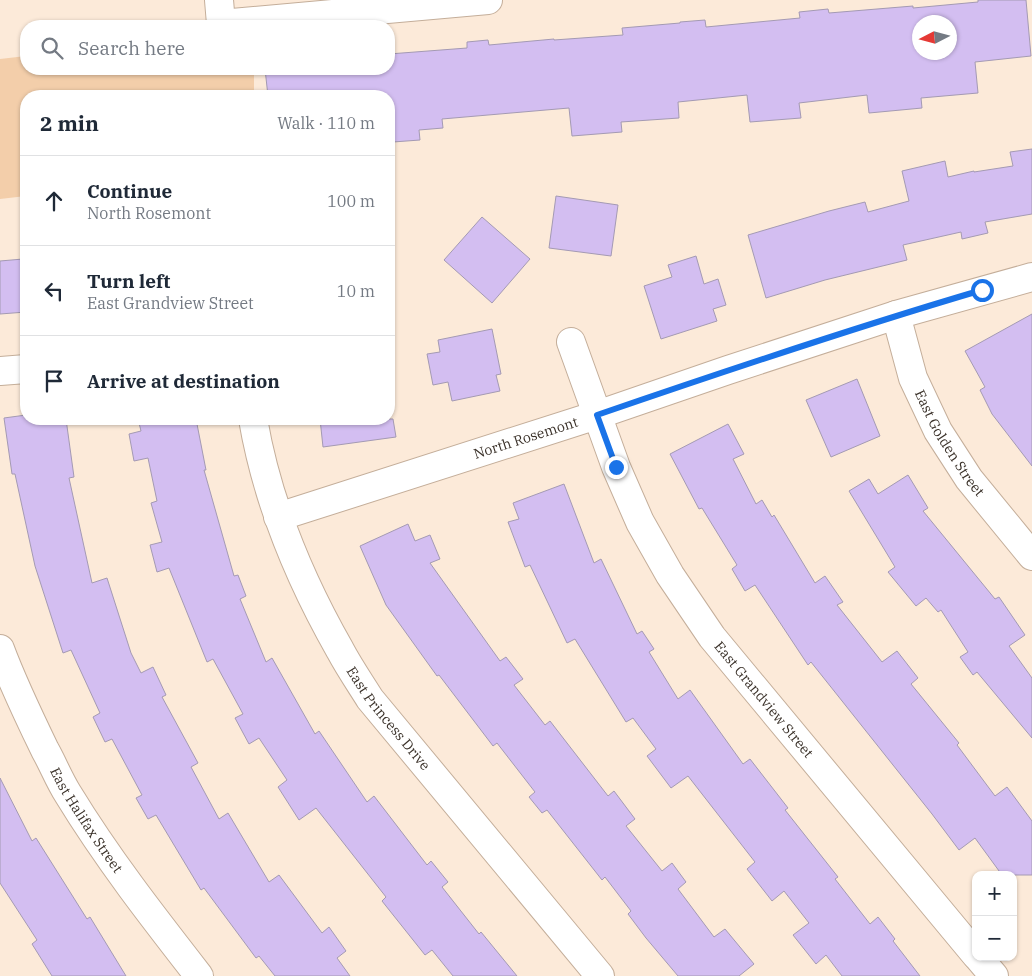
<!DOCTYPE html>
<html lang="en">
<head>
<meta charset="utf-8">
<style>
	body { margin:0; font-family:"IBM Plex Serif",serif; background:#f2f2f3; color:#1f2937 }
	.controls { position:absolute; right:15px; bottom:15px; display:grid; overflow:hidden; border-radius:10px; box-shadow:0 1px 4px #0004 }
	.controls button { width:45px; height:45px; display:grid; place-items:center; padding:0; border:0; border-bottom:1px solid #e0e1e3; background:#fff; color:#1f2937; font:25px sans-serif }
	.compass { position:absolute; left:912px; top:15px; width:45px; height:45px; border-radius:50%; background:#fff; box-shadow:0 1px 4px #0004; rotate:264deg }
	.stop { position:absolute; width:15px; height:15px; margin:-11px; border:4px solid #1a73e8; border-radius:50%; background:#fff }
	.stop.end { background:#1a73e8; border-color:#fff; box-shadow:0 1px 5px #0008 }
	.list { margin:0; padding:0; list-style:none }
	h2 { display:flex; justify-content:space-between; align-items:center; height:65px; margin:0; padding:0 20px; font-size:21px }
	h2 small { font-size:16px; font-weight:400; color:#747a83 }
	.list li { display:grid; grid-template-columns:32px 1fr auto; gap:15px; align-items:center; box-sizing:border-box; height:90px; padding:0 20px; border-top:1px solid #e0e1e3 }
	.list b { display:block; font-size:19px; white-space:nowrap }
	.list p { margin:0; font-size:16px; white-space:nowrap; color:#747a83 }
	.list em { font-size:16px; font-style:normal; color:#747a83 }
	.icon { flex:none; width:28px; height:28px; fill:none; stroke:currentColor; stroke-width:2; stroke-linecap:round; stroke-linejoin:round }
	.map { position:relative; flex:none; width:1032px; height:976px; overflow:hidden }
	.search { position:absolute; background:#fff; box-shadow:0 1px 4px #0004; left:20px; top:20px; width:375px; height:55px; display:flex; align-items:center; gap:12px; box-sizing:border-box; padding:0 18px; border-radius:20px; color:#747a83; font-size:19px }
	.panel { position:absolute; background:#fff; box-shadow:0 1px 4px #0004; left:20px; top:90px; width:375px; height:335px; border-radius:20px }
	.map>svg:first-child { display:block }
	.green { fill:#f3ceaa }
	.building { fill:#d3bef1; stroke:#a49ab3; fill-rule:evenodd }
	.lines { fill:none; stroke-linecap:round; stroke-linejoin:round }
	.minor-casing { stroke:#c4ae9a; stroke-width:30 }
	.minor { stroke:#fff; stroke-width:28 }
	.route { stroke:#1a73e8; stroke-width:6 }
	.labels { text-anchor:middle; stroke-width:4.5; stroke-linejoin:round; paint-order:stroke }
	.street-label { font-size:14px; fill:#3a3129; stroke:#fcead9 }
</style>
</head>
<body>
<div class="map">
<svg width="1032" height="976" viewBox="0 0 1032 976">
	<rect width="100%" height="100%" fill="#fcead9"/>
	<path class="green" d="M26 56V69H225L232 73H254V96H26V196L0 199V59Z"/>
	<path class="building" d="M978 0H1026L1031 56 975 62 978 93 921 98 922 108 869 113 867 95 799 103 801 118 750 122 747 95 678 102 679 118 621 122 622 132 572 136 569 108 442 119 443 128 419 130 420 140 393 142 389 96H268L265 69H389V54L467 48V42L488 40 489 45 554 39V40L623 35 622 28 680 23V22L705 20 706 27 800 18 799 12 828 9 829 13 913 6V8L978 2ZM920 22H950V52H920Z
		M1032 149V214L985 222 988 233 962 239 961 232 903 245 907 260 825 280 766 298 748 235 829 211 865 202 868 212 909 201 902 171 945 161 948 177 974 171V172L1013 166 1010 152Z
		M556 196 618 205 611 256 549 248Z
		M482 217 530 259 492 303 444 260Z
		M696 256 704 284 718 279 726 305 713 309 717 321 661 339 644 286 672 277 668 265Z
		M23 259 26 292V312L0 314V261Z
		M1032 314V466L992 414 980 390 985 387 965 351Z
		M492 329 501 374 496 375 500 391 452 401 448 382 433 385 427 354 440 352 438 340Z
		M857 379 880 436 831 457 806 400Z
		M26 415V419H66L74 477 69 478 92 583 107 578 131 653 141 673 153 667 166 695 162 697 198 763 191 767 219 819 228 813 269 882 279 875 322 933 329 927 346 951 337 958 350 976H275L259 956 256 958 204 888 201 890 156 815 148 819 136 798 142 795 112 739 105 742 93 717 100 713 71 650 63 653 35 566 15 474H12L4 418Z
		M138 419H196L206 470H204L234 576 238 575 246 596 240 599 266 662 272 658 315 734 319 731 367 802 374 796 427 865 431 861 448 882 442 887 479 934 481 932 517 976H453L432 950 425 955 382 901 386 897 316 808 299 820 278 787 287 780 259 738 249 744 235 718 243 714 213 659 207 662 169 568 157 572 150 545 162 542 151 503 157 501 148 458 134 461 129 434 141 431Z
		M320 419H393L396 437 323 447Z
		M728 424 744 454 733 459 756 504 762 500 772 517 774 515 815 583 825 576 843 602 837 605 882 662 897 651 918 678 911 684 959 743 957 745 995 796 1007 787 1032 821V875H1002L975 838 959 850 932 814 811 662 808 665 755 585 745 591 732 569 737 565 702 508 699 509 670 454Z
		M908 475 928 508 923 511 995 599 999 597 1025 635 1009 646 1032 678V738L977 672 973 675 960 657 968 652 941 610 938 612 926 598 916 606 888 572 895 567 849 491 869 479 878 494Z
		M564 484 594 563 601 559 637 634 642 631 654 649 649 652 678 699 690 690 743 764 750 759 788 808 785 810 838 877 835 879 870 924 878 917 895 939 893 941 920 976H842L826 955 816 964 793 935 809 923 784 891 772 901 747 869 755 862 688 776 671 788 647 756 656 749 633 718 626 722 575 639 567 643 530 565 525 567 508 522 519 519 513 503Z
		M408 524 415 541 430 535 440 559 430 563 500 661 506 657 523 679 514 685 545 725 550 721 608 796 614 791 635 819 626 826 662 871 672 863 686 882 678 889 714 937 725 929 754 964 739 976H678L646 938 628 914 631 911 605 877 602 880 547 810 542 813 529 797 535 792 497 743 493 746 439 675 437 676 386 605 360 546Z
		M0 778 32 841 36 838 87 919 90 917 126 976H52L32 944 37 940 0 883Z"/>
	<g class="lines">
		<defs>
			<g id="minor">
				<path d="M219 0 221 24 488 0"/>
				<path id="s1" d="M896 315 913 378 938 431 969 479 1032 556"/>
				<path id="s2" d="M571 342 616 467 640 522 670 575 712 637 976 955"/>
				<path d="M0 371 26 369"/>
				<path id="s3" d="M253 419C267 501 299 578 340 650 349 667 360 683 370 699L600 976"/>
				<path id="s4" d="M278 517 597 415 728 370 896 315 1032 277"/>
				<path id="s5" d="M0 649C13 684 29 717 45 750 53 764 59 780 68 794 107 858 153 917 199 976"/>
				<path d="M978 957 994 976"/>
			</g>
		</defs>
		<use href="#minor" class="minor-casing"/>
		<use href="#minor" class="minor"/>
	</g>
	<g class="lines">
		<path class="route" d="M616 467 597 415C725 371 853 328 982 290"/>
	</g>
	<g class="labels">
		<g class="street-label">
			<text dy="5" stroke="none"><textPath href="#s4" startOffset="260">North Rosemont</textPath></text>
			<text dy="5" stroke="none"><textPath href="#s1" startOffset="140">East Golden Street</textPath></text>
			<text dy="5" stroke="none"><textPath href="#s2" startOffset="410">East Grandview Street</textPath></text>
			<text dy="5" stroke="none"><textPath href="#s3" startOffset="332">East Princess Drive</textPath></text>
			<text dy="5" stroke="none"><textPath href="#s5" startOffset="192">East Halifax Street</textPath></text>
		</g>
	</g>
</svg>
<div class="controls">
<button>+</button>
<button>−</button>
</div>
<svg class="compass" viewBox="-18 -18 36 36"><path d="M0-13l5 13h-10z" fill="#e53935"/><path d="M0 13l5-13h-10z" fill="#747a83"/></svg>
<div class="stop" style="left:982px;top:290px"></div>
<div class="stop end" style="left:616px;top:467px"></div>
<div class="search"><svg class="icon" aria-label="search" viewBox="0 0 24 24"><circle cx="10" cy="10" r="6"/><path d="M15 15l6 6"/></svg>Search here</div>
<section class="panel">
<h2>2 min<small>Walk · 110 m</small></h2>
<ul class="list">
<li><svg class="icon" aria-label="ahead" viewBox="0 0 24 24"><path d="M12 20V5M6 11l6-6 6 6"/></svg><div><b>Continue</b><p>North Rosemont</p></div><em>100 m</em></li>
<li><svg class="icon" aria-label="left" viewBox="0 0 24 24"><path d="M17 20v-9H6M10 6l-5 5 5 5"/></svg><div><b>Turn left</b><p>East Grandview Street</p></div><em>10 m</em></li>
<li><svg class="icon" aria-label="arrive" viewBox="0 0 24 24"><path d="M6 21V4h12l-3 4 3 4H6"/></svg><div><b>Arrive at destination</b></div></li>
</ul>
</section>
</div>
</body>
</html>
